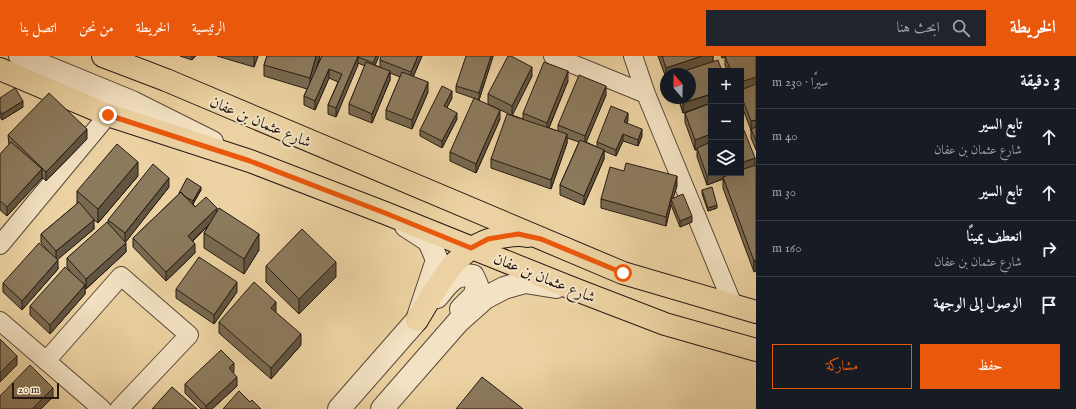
<!DOCTYPE html>
<html lang="ar">
<head>
<meta charset="utf-8">
<style>
	body { margin:0; font-family:"IM FELL English",Amiri,serif; background:#20242c; color:#f1f3f6; direction:rtl }
	.controls { position:absolute; right:12px; top:12px; display:grid; overflow:hidden; border-radius:0px; box-shadow:0 4px 16px #0002 }
	.controls button { width:36px; height:36px; display:grid; place-items:center; padding:0; border:0; border-bottom:1px solid #363941; background:#171b24; color:#f1f3f6; font:20px sans-serif }
	.compass { position:absolute; left:660px; top:12px; width:36px; height:36px; border-radius:50%; background:#171b24; box-shadow:0 4px 16px #0002; rotate:340deg }
	.scale { position:absolute; left:12px; bottom:10px; width:47px; box-sizing:border-box; padding-left:4px; border:2px solid #251a13; border-top:0; font-size:11px; line-height:14px; white-space:nowrap; color:#251a13; -webkit-text-stroke:3px #f3e2c3; paint-order:stroke }
	.stop { position:absolute; width:12px; height:12px; margin:-9px; border:3px solid #ea580c; border-radius:50%; background:#fff }
	.stop.end { background:#ea580c; border-color:#fff; box-shadow:0 1px 4px #0008 }
	.list { margin:0; padding:0; list-style:none }
	h2 { display:flex; justify-content:space-between; align-items:center; height:52px; margin:0; padding:0 16px; font-size:17px }
	h2 small { font-size:13px; font-weight:400; color:#9ea1a6 }
	.list li { display:grid; grid-template-columns:26px 1fr auto; gap:12px; align-items:center; box-sizing:border-box; height:56px; padding:0 16px; border-top:1px solid #363941 }
	.list b { display:block; font-size:15px; white-space:nowrap }
	.list p { margin:0; font-size:13px; white-space:nowrap; color:#9ea1a6 }
	.list em { font-size:13px; font-style:normal; color:#9ea1a6 }
	.actions { display:flex; gap:8px; padding:12px 16px }
	.actions a { flex:1; padding:9px 0; border:1px solid #ea580c; border-radius:0px; text-align:center; font-size:14px; color:#ea580c }
	.actions .main { background:#ea580c; color:#fff }
	.icon { flex:none; width:22px; height:22px; fill:none; stroke:currentColor; stroke-width:2; stroke-linecap:round; stroke-linejoin:round }
	.map { position:relative; flex:none; width:756px; height:353px; overflow:hidden; direction:ltr }
	header { display:flex; align-items:center; gap:24px; box-sizing:border-box; height:56px; padding:0 20px; background:#ea580c; color:#fff }
	header strong { font-size:19px }
	nav { display:flex; gap:22px; margin-inline-start:auto; font-size:14px }
	.search { width:280px; height:36px; background:#20242c; display:flex; align-items:center; gap:10px; box-sizing:border-box; padding:0 14px; border-radius:0px; color:#9ea1a6; font-size:15px }
	main { display:flex }
	aside { flex:1; background:#171b24 }
	.map>svg:first-child { display:block }
	.lines { fill:none; stroke-linecap:round; stroke-linejoin:round }
	.minor-casing { stroke:#574837; stroke-width:20 }
	.tertiary-casing { stroke:#574837; stroke-width:24 }
	.primary-casing { stroke:#251a13; stroke-width:24 }
	.minor { stroke:#f3e2c3; stroke-width:18 }
	.tertiary { stroke:#f3e2c3; stroke-width:22 }
	.primary { stroke:#ecd2a2; stroke-width:22 }
	.wall { fill:#786950; stroke:#251a13 }
	.shaded-wall { fill:#625541; stroke:#251a13 }
	.building { fill:#8c7a5d; stroke:#251a13 }
	.route { stroke:#ea580c; stroke-width:5 }
	.labels { text-anchor:middle; stroke-width:4; stroke-linejoin:round; paint-order:stroke }
	.street-label { font-size:16px; fill:#251a13; stroke:#f3e2c3 }
</style>
</head>
<body>
<header>
<strong>الخريطة</strong>
<div class="search"><svg class="icon" aria-label="search" viewBox="0 0 24 24"><circle cx="10" cy="10" r="6"/><path d="M15 15l6 6"/></svg>ابحث هنا</div>
<nav><a>الرئيسية</a><a>الخريطة</a><a>من نحن</a><a>اتصل بنا</a></nav>
</header>
<main>
<aside>
<h2>3 دقيقة<small>سيرًا · 230 m</small></h2>
<ul class="list">
<li><svg class="icon" aria-label="ahead" viewBox="0 0 24 24"><path d="M12 20V5M6 11l6-6 6 6"/></svg><div><b>تابع السير</b><p>شارع عثمان بن عفان</p></div><em>40 m</em></li>
<li><svg class="icon" aria-label="ahead" viewBox="0 0 24 24"><path d="M12 20V5M6 11l6-6 6 6"/></svg><div><b>تابع السير</b></div><em>30 m</em></li>
<li><svg class="icon" aria-label="right" viewBox="0 0 24 24"><path d="M7 20v-9h11M14 6l5 5-5 5"/></svg><div><b>انعطف يمينًا</b><p>شارع عثمان بن عفان</p></div><em>160 m</em></li>
<li><svg class="icon" aria-label="arrive" viewBox="0 0 24 24"><path d="M6 21V4h12l-3 4 3 4H6"/></svg><div><b>الوصول إلى الوجهة</b></div></li>
</ul>
<div class="actions"><a class="main">حفظ</a><a>مشاركة</a></div>
</aside>
<div class="map">
<svg width="756" height="353" viewBox="0 0 756 353">
	<rect width="100%" height="100%" fill="#ecd2a2"/>
	<filter id="stains"><feTurbulence type="fractalNoise" baseFrequency=".005" numOctaves="4"/><feColorMatrix values="0 0 0 0 .2 0 0 0 0 .09 0 0 0 0 .02 0 0 0 .5 -.17"/></filter>
	<radialGradient id="worn" r=".72"><stop offset=".6" stop-color="#630" stop-opacity="0"/><stop offset="1" stop-color="#630" stop-opacity=".3"/></radialGradient>
	<g class="lines">
		<defs>
			<path id="minor" d="M553 0 646 38
				M633 0 646 38 733 249
				M0 189 108 59
				M0 265 102 353
				M46 305 121 220 189 279 119 353"/>
			<path id="tertiary" d="M20 0 132 46 212 86
				M437 241C448 228 454 216 473 220L477 229 475 239 461 253
				M339 353 417 264 437 204 429 185 406 170
				M382 353 458 266 485 242 504 232 525 226 556 231"/>
			<path id="primary" d="M103 0 166 24 623 217 756 256
				M0 13 108 59 250 105 385 157 574 233 665 268 756 294
				M417 264C439 229 456 188 501 181 511 179 519 178 528 180"/>
		</defs>
		<use href="#minor" class="minor-casing"/>
		<use href="#tertiary" class="tertiary-casing"/>
		<use href="#primary" class="primary-casing"/>
		<use href="#minor" class="minor"/>
		<use href="#tertiary" class="tertiary"/>
		<use href="#primary" class="primary"/>
	</g>
	<path class="wall" d="M180 0H196L192 4Z
		M217 0H258L254 11Z
		M267 0H320L315 14 322 0H379L375 9 380 11V4L422 0 413 21 428 36 412 73 386 63V54L400 21 390 17V24L372 67 349 58V48L365 10 358 7 336 61 328 58V49L338 26 329 22 315 54 304 49V40L307 33 264 20V9Z
		M493 0 479 44 456 36V30Z
		M658 0H713L711 47 683 57 678 42H690V18H666V22Z
		M721 0H756V94L751 82V74L741 48V15H727L725 9V1L722 2Z
		M532 20 512 59 523 63V57L568 25 549 72 558 75V69L606 39 586 86 597 91V86L628 64 627 67 642 80 638 90 623 85 616 100 604 95V103L584 149 560 139V129L579 86 567 82V87L551 133 491 112V103L511 59 488 48V38Z
		M0 42 23 51 2 64 0 61Z
		M452 42 447 51 457 63 442 92 420 80V74Z
		M685 57 742 75 755 102 754 216 723 132V123L707 129 697 101V93L695 94 685 66Z
		M500 63 476 117 450 105V96Z
		M8 79 87 83 46 125 42 121V122L7 160 0 154V98L9 89Z
		M138 120 98 167 93 163 94 173 57 203 58 213 22 254 3 236V227L48 195 41 187V178L77 148V135Z
		M677 130 673 142 692 166 680 171 671 149 666 170 601 152V143Z
		M169 131 125 186 126 196 86 233 85 232V238L50 278 30 259V250L72 218 67 211V202L108 167V164Z
		M201 134 193 148 195 151 217 156 259 194 244 218 204 192V177L208 170 193 185 195 197 166 225 133 191V182L179 138V137Z
		M702 134 717 152 708 155 702 138Z
		M266 210 336 221 299 258 266 226Z
		M176 233 237 236 214 268 176 242Z
		M219 266 301 289 271 323 219 277Z
		M234 316 233 317 237 330 212 353H201L185 337V328Z"/>
	<path class="shaded-wall" d="M192 0H196L192 4Z
		M254 0H258L254 11Z
		M316 0H320L310 33V22Z
		M358 0V9L336 61V52Z
		M376 0H379L373 14V7Z
		M418 0H422L411 26V16Z
		M491 0H493V1L479 44V37Z
		M702 0H713V6L676 18H666V22V12Z
		M722 0H729L722 2Z
		M532 11V20L512 60V50Z
		M329 13V22L315 54V45Z
		M390 15V24L372 67V58Z
		M568 15V25L547 76V67Z
		M756 21V30L741 35V26Z
		M428 26V36L412 73V64Z
		M606 30V39L585 89V80Z
		M452 35V42L444 57V50Z
		M711 38V47L683 57V47Z
		M23 45V51L2 64V58Z
		M500 54V63L476 117V108Z
		M457 57V63L442 92V85Z
		M628 57V64L624 73V66Z
		M756 64V73H751V75V65Z
		M741 67H742V76H741Z
		M87 73V83L46 125V116Z
		M642 73V80L638 90V84Z
		M567 78V87L551 133V124Z
		M623 78V85L616 100V94Z
		M711 78V88L695 94V84Z
		M604 94V103L584 149V140Z
		M755 102V111L741 116V107Z
		M138 106V120L98 167V153Z
		M42 113V122L7 160V151Z
		M714 117H739L723 121V123L707 129V120Z
		M677 120V130L672 145 671 143V149L666 170V161Z
		M169 122V131L125 187V177Z
		M201 131V134L193 148V145Z
		M717 149V152L708 155V152Z
		M217 152V161L188 189V180Z
		M692 160V166L680 171V165Z
		M94 164V173L56 205V195Z
		M259 178V194L244 218V203Z
		M126 187V196L86 233V223Z
		M195 188V197L166 225V216Z
		M58 204V213L22 254V245Z
		M756 204V215L754 216V205Z
		M336 206V221L299 258V243Z
		M237 226V236L214 268V259Z
		M85 229V238L50 278V269Z
		M276 246V257L271 252Z
		M301 278V289L271 323V312Z
		M17 300V309L0 326V317Z
		M234 307V316L229 322V312Z
		M237 321V330L212 353H206V350Z
		M53 332V341L41 353H32Z"/>
	<path class="building" d="M267 0H316L310 22 264 9Z
		M322 0H358L336 52 328 49 342 18 329 13 315 45 304 40Z
		M358 0H376L373 7 358 1Z
		M381 0H418L411 16 380 4Z
		M466 0H491L479 37 456 30Z
		M508 0H511L532 11 512 50 488 38Z
		M662 0H702L666 12Z
		M725 0H756V21L741 26V15H731Z
		M718 4 722 15H711V38L683 47 681 42H690V18H675Z
		M366 6 390 15 372 58 349 48Z
		M544 6 568 15 547 67 523 57Z
		M402 16 428 26 412 64 386 54Z
		M579 19 606 30 585 80 558 69Z
		M756 28V64L751 65 741 39V34Z
		M442 30 452 35 444 50 457 57 442 85 420 74Z
		M15 32 23 45 2 58 0 55V42Z
		M49 37 87 73 46 116 8 79Z
		M474 42 500 54 476 108 450 96Z
		M711 47V78L695 84 685 57Z
		M611 50 628 57 624 66 642 73 638 84 623 78 616 94 597 86Z
		M507 58 567 78 551 124 491 103Z
		M756 71V85L751 73Z
		M744 74 755 102 741 107V75Z
		M580 84 604 94 584 140 560 129Z
		M11 86 42 113 7 151 0 145V98Z
		M711 86V117H714L707 120 697 92Z
		M117 88 138 106 98 153 77 135Z
		M626 107 677 120 666 161 601 143 610 111 624 115Z
		M153 108 169 122 125 177 108 164Z
		M756 109V204L754 205 723 121 734 117H741V114Z
		M187 122 201 131 193 145 184 140 181 136 180 137H179Z
		M712 131 717 149 708 152 702 134Z
		M181 136 195 151 206 141 217 152 188 180 195 188 166 216 133 182Z
		M683 138 692 160 680 165 671 143Z
		M79 146 94 164 56 195 41 178Z
		M219 152 259 178 244 203 204 177Z
		M107 166 126 187 86 223 67 202Z
		M302 173 336 206 299 243 266 210Z
		M39 187 58 204 22 245 3 227Z
		M199 201 237 226 214 259 176 233Z
		M65 211 85 229 50 269 30 250Z
		M254 226 276 246 271 252 301 278 271 312 219 266Z
		M0 283 17 300 0 317Z
		M221 294 234 307 229 312 237 321 206 350 185 328Z
		M30 309 53 332 32 353H0V340Z
		M482 321 523 353H456Z
		M172 331 197 353H152Z
		M239 335 250 346 252 344 261 353H223Z"/>
	<g class="lines">
		<path class="route" d="M108 59 250 105 385 157 471 192 488 183 518 178 541 183 623 217"/>
	</g>
	<g class="labels">
		<g class="street-label">
			<text transform="translate(261 65) rotate(23)" y="6">شارع عثمان بن عفان</text>
			<text transform="translate(545 221) rotate(22)" y="6">شارع عثمان بن عفان</text>
		</g>
	</g>
	<rect width="100%" height="100%" filter="url(#stains)"/>
	<rect width="100%" height="100%" fill="url(#worn)"/>
</svg>
<div class="controls">
<button>+</button>
<button>−</button>
<button><svg class="icon" aria-label="layers" viewBox="0 0 24 24"><path d="M12 4l9 5-9 5-9-5zM3 14l9 5 9-5"/></svg></button>
</div>
<svg class="compass" viewBox="-18 -18 36 36"><path d="M0-13l5 13h-10z" fill="#e53935"/><path d="M0 13l5-13h-10z" fill="#9ea1a6"/></svg>
<div class="scale">20 m</div>
<div class="stop" style="left:623px;top:217px"></div>
<div class="stop end" style="left:108px;top:59px"></div>
</div>
</main>
</body>
</html>
